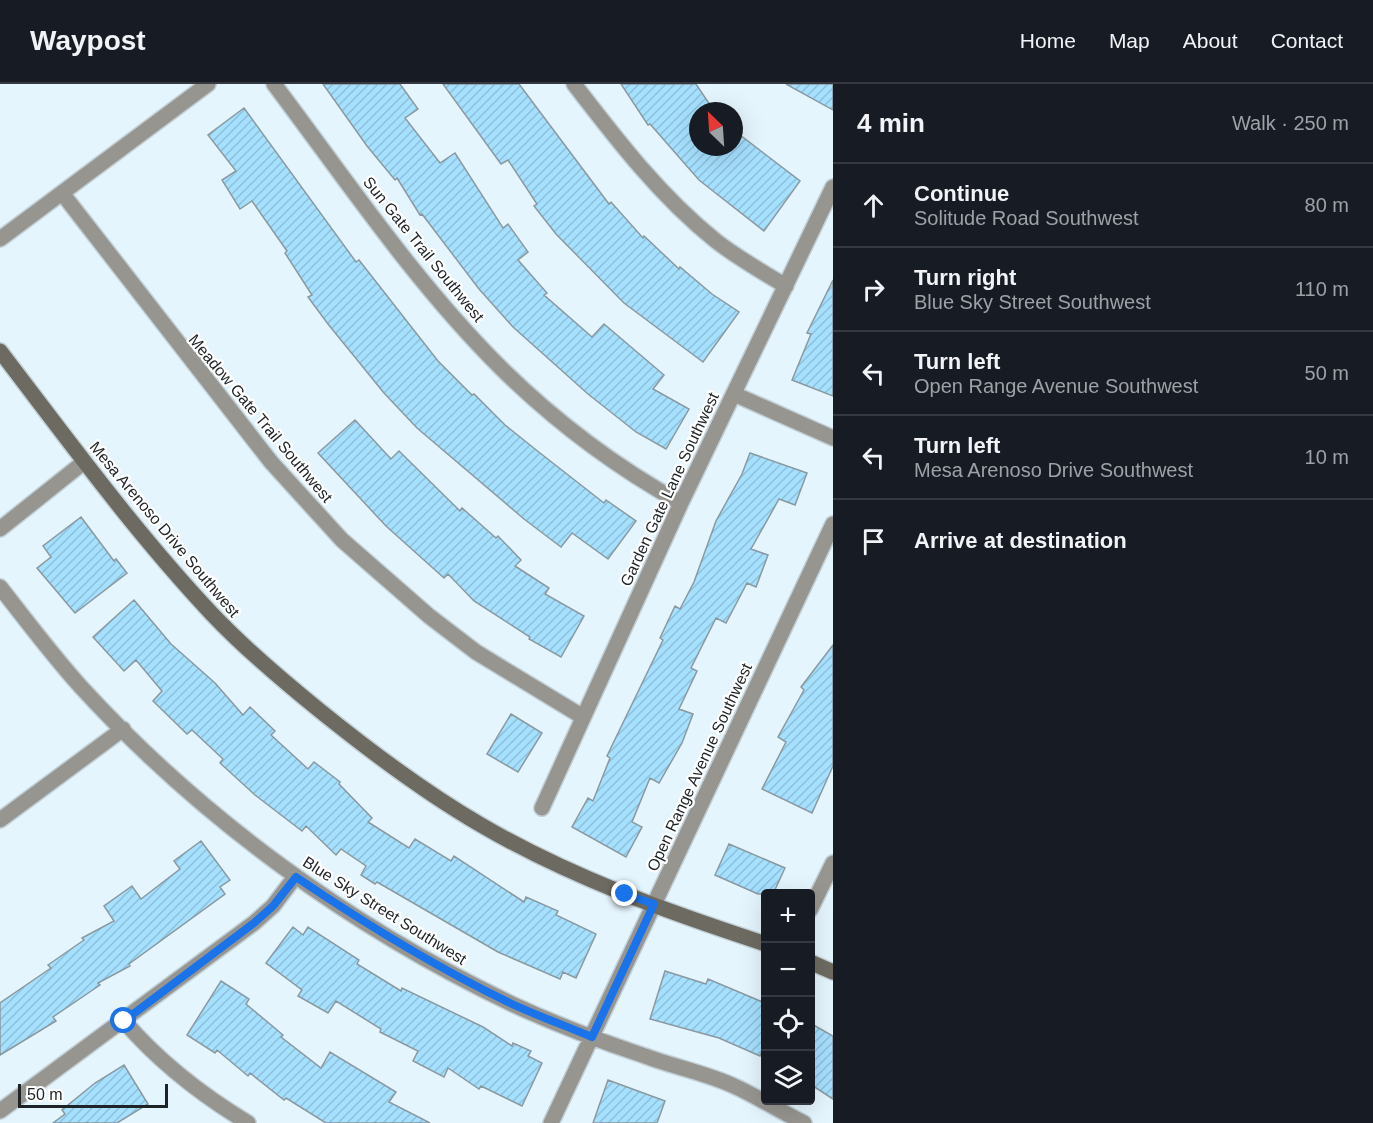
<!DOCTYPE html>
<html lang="en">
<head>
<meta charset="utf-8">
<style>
	body { margin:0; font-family:Arial,sans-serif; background:#242831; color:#f1f3f6 }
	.controls { position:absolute; right:18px; bottom:18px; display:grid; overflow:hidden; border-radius:6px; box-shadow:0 6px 24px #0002 }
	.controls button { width:54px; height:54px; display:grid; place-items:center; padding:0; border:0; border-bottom:2px solid #363941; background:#171b24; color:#f1f3f6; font:30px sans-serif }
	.compass { position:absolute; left:689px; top:18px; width:54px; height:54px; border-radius:50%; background:#171b24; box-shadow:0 6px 24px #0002; rotate:335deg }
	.scale { position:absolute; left:18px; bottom:15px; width:150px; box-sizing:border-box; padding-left:6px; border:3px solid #1d2326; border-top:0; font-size:16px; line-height:21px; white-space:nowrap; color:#1d2326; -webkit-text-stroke:4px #fff; paint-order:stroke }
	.stop { position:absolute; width:18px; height:18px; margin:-14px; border:4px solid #1a73e8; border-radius:50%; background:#fff }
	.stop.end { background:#1a73e8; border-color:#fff; box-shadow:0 2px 6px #0008 }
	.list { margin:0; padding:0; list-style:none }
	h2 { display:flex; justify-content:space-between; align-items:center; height:78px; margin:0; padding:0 24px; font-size:26px }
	h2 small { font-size:20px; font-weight:400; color:#9ea1a6 }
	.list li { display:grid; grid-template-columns:39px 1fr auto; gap:18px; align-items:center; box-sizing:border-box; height:84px; padding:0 24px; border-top:2px solid #363941 }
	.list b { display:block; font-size:22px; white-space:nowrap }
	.list p { margin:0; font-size:20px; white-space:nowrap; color:#9ea1a6 }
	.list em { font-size:20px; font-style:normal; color:#9ea1a6 }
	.icon { flex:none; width:33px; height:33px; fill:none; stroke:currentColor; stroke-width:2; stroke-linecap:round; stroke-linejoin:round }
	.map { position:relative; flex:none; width:833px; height:1039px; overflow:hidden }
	header { display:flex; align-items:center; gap:36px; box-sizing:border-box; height:84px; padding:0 30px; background:#171b24; border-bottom:2px solid #363941 }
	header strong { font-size:28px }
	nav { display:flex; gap:33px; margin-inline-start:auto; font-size:21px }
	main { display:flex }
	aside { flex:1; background:#171b24 }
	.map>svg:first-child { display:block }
	.building { fill:url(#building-hatch); stroke:#8a99a0; stroke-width:1.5 }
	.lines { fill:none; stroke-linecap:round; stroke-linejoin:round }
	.street-casing { stroke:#c1cfd6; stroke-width:18 }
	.secondary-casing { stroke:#c1cfd6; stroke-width:18 }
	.street { stroke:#97958f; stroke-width:15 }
	.secondary { stroke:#6d6a61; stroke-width:15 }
	.route { stroke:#1a73e8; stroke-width:8 }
	.labels { text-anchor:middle; stroke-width:4.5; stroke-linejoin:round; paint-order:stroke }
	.street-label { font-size:16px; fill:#1d2326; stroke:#fff }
</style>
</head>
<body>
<header>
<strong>Waypost</strong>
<nav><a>Home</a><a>Map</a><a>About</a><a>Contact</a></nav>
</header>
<main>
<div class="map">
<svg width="833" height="1039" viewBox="0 0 833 1039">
	<defs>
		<pattern id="building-hatch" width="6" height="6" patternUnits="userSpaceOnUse" patternTransform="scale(1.5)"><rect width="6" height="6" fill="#a6e0ff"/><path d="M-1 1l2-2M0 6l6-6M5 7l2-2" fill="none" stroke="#8ec0da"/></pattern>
	</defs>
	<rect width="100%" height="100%" fill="#e5f5fd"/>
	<path class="building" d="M323 0H400L418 25 405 34 440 79 455 69 503 144 508 140 528 168 518 176 547 209 544 211 592 253 604 240 664 291 653 305 689 325 666 365 636 348 588 310 513 243 479 205 422 130 420 131 397 94 395 96 367 62Z
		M443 0H519L609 120 611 118 643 154 644 152 679 185 680 183 712 210 739 228 703 278 624 219 556 150 534 122 537 120 508 76 501 80Z
		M621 0H696L714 27H698V63H734V58L740 51 800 97 764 147 699 96 650 40 648 41Z
		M786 0H833V26Z
		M244 24 356 178 359 176 438 277 472 311 474 310 505 341 540 369 604 419 606 416 636 437 608 475 572 449 561 463 524 435 417 344 384 309 328 240 308 213 312 211 285 169 287 167 252 117 240 125 222 96 236 87 208 51Z
		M833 196V312L792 296 811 250 807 249Z
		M355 336 391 375 399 367 460 427 462 424 496 454 498 452 521 476 515 482 549 504 545 510 584 532 561 573 529 555 530 553 474 517 448 490 444 494 386 442 318 369Z
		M750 369 807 389 795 421 779 415 751 465 768 471 756 503 747 499 726 539 716 534 691 584 697 587 679 625 693 630 682 659 659 699 650 694 632 738 642 743 626 773 572 743 588 714 593 717 610 674 607 672 663 556 660 554 675 522 680 525 694 498 716 437 742 390Z
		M81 433 114 477 116 475 127 489 75 529 37 484 51 473 43 462Z
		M134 516 171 560 215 599 243 631 250 623 275 647 271 651 308 685 314 678 340 698 339 700 372 734 368 738 409 764 415 755 451 777 454 772 524 818 526 813 558 827 556 831 596 850 576 894 563 888 560 895 498 868 377 798 375 800 361 791 366 782 341 765 336 771 306 742 302 747 255 711 220 679 223 675 192 646 187 650 153 617 162 607 136 576 124 587 93 553Z
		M833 561V682L812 729 762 705 786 658 778 653 804 606 801 603Z
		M511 630 542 649 518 688 487 670Z
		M201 757 230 796 220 803 225 810 129 880 130 882 98 899 100 901 53 933 56 937 0 971V919L51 884 48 881 84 856 82 854 114 837 104 822 132 802 141 815 180 785 174 777Z
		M729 760 785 784 773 810H758L715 791Z
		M293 843 303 851 308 843 359 876 357 880 401 907 402 904 483 943 512 962 513 959 531 967 528 972 542 979 522 1022 481 1002 479 1005 448 984 444 993 413 977 418 967 380 948 381 945 336 917 328 929 298 912 302 906 266 879Z
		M665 887 706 900 708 895 765 919V960L760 972 719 954 650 935Z
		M221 897 249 915 246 920 283 951 281 953 321 984 330 968 396 1008 389 1018 430 1039H326L286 1014 284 1016 250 989 248 992 217 966 215 969 187 951Z
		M810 939 833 952V1015L810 1000Z
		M124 981 148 1020 117 1039H53L65 1030 62 1026 95 999Z
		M608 996 665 1017 657 1039H593Z"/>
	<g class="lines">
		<defs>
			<path id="street" d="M274 0C347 97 416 200 502 285 555 337 616 383 681 419
				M574 0C617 56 660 112 716 157 738 174 762 188 786 202
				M62 109 271 378 342 456 429 532 476 568 583 633
				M0 155 208 0
				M734 310 833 354
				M0 445 84 378
				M0 503C26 536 52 571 81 603 201 734 351 843 512 920 555 940 600 957 645 972 674 983 706 989 734 1002 758 1013 780 1027 804 1039
				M542 724 681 419 833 103
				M0 736 123 645
				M810 826 833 779
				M124 937C160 979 200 1010 248 1039
				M0 1027 254 839 273 822 295 793
				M551 1039 833 440"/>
			<path id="secondary" d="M0 267C68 356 135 448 212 530 245 565 282 596 319 626 371 668 424 708 481 741 570 793 668 828 766 860
				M810 878 833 888"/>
		</defs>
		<use href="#street" class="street-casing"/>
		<use href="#secondary" class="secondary-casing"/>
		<use href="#street" class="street"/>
		<use href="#secondary" class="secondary"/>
	</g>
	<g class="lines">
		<path class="route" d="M124 937 254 839 273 822 296 793C364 839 437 884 512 920 538 932 566 942 592 953L654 820 625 810"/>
	</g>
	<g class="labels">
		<g class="street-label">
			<text transform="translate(424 165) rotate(51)" y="6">Sun Gate Trail Southwest</text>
			<text transform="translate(261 334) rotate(50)" y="6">Meadow Gate Trail Southwest</text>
			<text transform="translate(669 405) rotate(-65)" y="6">Garden Gate Lane Southwest</text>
			<text transform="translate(165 445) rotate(50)" y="6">Mesa Arenoso Drive Southwest</text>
			<text transform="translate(699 683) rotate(-65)" y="6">Open Range Avenue Southwest</text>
			<text transform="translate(385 826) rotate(32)" y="6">Blue Sky Street Southwest</text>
		</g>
	</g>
</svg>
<div class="controls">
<button>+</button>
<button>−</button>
<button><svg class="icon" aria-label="locate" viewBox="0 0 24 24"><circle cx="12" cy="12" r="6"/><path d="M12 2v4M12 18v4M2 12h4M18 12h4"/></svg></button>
<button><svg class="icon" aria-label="layers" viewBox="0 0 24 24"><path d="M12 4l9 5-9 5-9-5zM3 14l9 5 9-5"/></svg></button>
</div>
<svg class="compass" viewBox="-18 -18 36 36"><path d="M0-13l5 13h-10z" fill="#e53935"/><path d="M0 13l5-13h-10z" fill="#9ea1a6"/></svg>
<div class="scale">50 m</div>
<div class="stop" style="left:124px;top:937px"></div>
<div class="stop end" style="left:625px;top:810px"></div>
</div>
<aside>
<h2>4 min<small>Walk · 250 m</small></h2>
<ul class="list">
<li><svg class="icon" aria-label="ahead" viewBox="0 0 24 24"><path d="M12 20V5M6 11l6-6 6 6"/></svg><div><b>Continue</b><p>Solitude Road Southwest</p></div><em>80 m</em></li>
<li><svg class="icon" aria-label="right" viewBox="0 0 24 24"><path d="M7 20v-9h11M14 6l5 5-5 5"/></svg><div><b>Turn right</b><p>Blue Sky Street Southwest</p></div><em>110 m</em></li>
<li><svg class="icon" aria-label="left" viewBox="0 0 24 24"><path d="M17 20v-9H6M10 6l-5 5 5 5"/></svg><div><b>Turn left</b><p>Open Range Avenue Southwest</p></div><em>50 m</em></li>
<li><svg class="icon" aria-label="left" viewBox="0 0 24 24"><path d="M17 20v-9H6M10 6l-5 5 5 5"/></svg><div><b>Turn left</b><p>Mesa Arenoso Drive Southwest</p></div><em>10 m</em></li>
<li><svg class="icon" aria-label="arrive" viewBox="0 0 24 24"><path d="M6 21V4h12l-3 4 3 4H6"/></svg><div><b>Arrive at destination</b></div></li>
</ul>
</aside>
</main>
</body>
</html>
